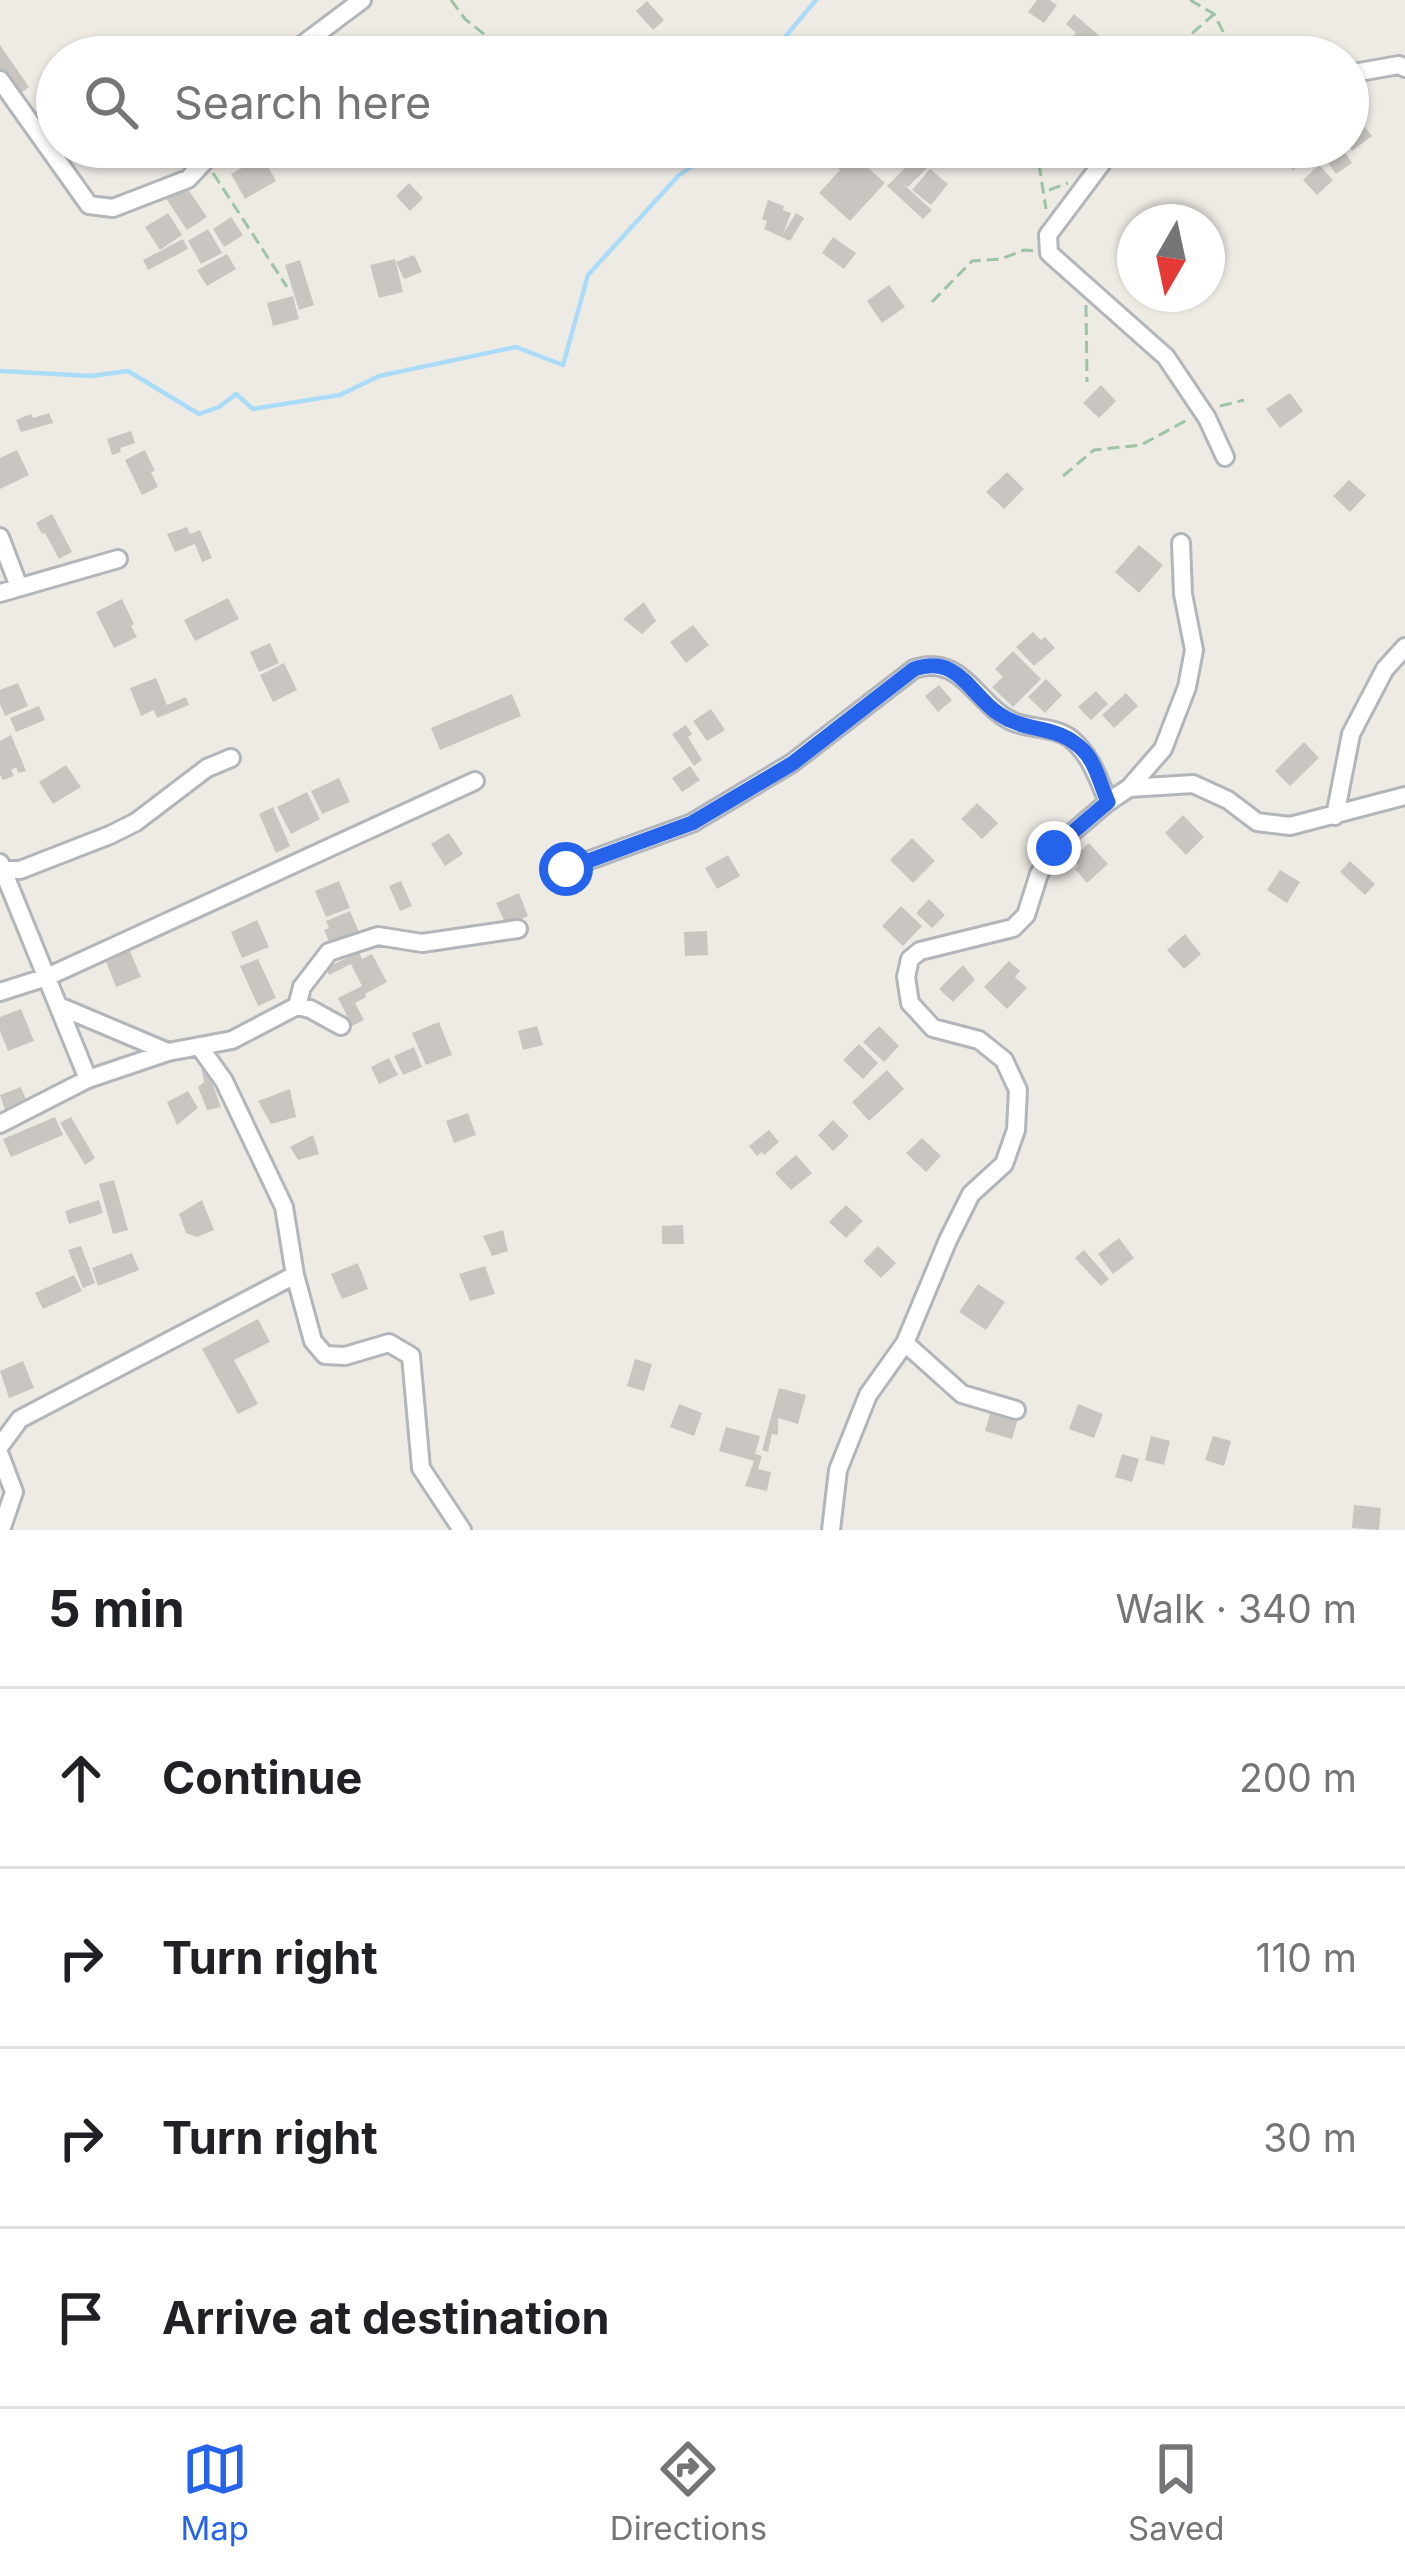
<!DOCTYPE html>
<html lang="en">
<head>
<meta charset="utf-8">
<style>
	body { margin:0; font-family:Inter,sans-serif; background:#f2f2f2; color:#202124 }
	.compass { position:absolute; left:1117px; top:204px; width:108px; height:108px; border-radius:50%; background:#fff; box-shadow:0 3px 9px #0004; rotate:189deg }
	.stop { position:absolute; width:36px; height:36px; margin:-27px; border:9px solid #2563eb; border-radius:50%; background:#fff }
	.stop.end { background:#2563eb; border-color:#fff; box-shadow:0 3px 12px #0008 }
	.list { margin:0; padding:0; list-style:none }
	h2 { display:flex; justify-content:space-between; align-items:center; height:156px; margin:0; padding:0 48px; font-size:51px }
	h2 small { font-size:39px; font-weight:400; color:#757577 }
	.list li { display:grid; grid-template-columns:78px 1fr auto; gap:36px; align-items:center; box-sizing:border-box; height:180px; padding:0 48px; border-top:3px solid #e0e0e0 }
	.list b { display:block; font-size:45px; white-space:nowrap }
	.list em { font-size:39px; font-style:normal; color:#757577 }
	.icon { flex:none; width:66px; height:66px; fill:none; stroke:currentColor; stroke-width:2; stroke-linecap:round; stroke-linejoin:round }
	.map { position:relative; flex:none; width:1405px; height:1530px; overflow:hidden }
	.search { position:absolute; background:#fff; box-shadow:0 3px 9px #0004; left:36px; right:36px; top:36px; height:132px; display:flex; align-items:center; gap:30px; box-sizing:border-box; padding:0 42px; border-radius:66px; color:#757577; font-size:45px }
	.sheet { height:876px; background:#fff }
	nav { display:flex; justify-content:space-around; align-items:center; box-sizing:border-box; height:168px; border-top:3px solid #e0e0e0; background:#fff; font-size:33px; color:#757577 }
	nav a { display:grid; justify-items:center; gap:6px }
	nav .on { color:#2563eb }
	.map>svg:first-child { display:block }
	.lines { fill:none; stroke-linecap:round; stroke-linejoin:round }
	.stream { stroke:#aadcf8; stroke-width:4.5 }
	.building { fill:#c9c6c2 }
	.street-casing { stroke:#b2b5b9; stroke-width:22 }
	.path { stroke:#9cc4a5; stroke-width:3; stroke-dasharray:12 6; stroke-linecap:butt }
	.street { stroke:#fff; stroke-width:16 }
	.route { stroke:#2563eb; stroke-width:15 }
</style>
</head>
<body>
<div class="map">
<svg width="1405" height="1530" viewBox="0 0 1405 1530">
	<rect width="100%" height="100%" fill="#eeebe5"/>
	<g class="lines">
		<path class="stream" d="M768 57 816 0
			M0 371 91 376 128 371 199 414 219 407 236 394 253 409 340 395 379 376 516 347 563 365 588 275 678 176 713 152 714 147"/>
	</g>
	<path class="building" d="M1037 0H1050L1057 5 1044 23 1028 12Z
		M647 1 664 20 653 30 636 11Z
		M1074 14 1102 38 1087 57H1077L1064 45 1076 33 1066 24Z
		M348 38 361 57H332L328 51Z
		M562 38 582 57H549L546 54Z
		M0 45 29 87 15 97 0 75Z
		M1354 113 1372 136 1352 151 1348 145V117Z
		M837 147H841L852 157 854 155 885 183 850 221 819 193 840 170 827 157Z
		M1301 147H1341L1352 163 1336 174 1319 150 1293 170 1285 159Z
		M918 155 929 166 908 187 903 184 932 210 923 219 887 186Z
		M262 156 276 181 245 199 231 174Z
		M1319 165 1333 180 1317 195 1303 180Z
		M930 169 948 184 931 205 912 190Z
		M183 182 207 217 187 230 163 194Z
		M409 183 423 198 410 211 396 196Z
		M768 200 784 206 783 210 791 213 783 234 796 213 804 218 790 241 764 229 767 221 762 219Z
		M168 213 182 235 160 250 145 227Z
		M231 217 243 235 224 247 213 229Z
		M208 229 222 253 201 264 188 241Z
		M833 237 856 253 844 269 822 253Z
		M183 239 188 249 148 270 143 260Z
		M227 254 236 269 207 286 197 270Z
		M414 255 422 272 404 279 396 262Z
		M395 259 403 292 379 298 370 265Z
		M300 260 314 305 299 310 285 265Z
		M889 285 905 307 882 323 867 301Z
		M293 296 299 319 273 326 267 303Z
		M1101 385 1116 401 1099 418 1083 403Z
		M1290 393 1303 411 1280 428 1266 409Z
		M49 413 53 423 21 432 16 420 31 414 33 418Z
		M131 431 135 443 120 448 121 452 112 455 107 439Z
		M17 450 29 475 0 489V458Z
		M145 450 155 471 151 472 158 487 142 495 125 460Z
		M1007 472 1024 489 1004 509 986 492Z
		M1349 480 1366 495 1350 512 1333 496Z
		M52 514 72 552 59 559 45 533 42 534 36 523Z
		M187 527 190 534 200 530 212 558 202 562 195 544 175 552 167 534Z
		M1139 545 1163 565 1139 593 1115 572Z
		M228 598 239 619 195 641 184 620Z
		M122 599 134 624 131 626 137 637 114 648 96 612Z
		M644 602 656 621 642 634 623 619Z
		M693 625 709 645 686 663 670 642Z
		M1033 632 1041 640 1045 637 1055 648 1034 666 1016 647Z
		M270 643 279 663 259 672 250 652Z
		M1013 651 1041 679 1013 707 992 687 1003 677 995 669Z
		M284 663 297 690 273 702 260 675Z
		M156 678 167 705 186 697 189 705 157 718 154 710 141 716 130 688Z
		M1046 679 1062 695 1045 713 1028 697Z
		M18 683 28 706 5 716 0 704V690Z
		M939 685 952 700 938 712 925 696Z
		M1096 691 1108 704 1091 720 1078 707Z
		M1126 693 1138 706 1114 728 1102 715Z
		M512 694 521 716 440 750 431 728Z
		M39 706 45 720 16 732 10 718Z
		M711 709 725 730 707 741 693 721Z
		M686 725 692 734 688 737 702 760 694 766 672 734Z
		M11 735 26 771 18 773 16 767 11 770 14 776 3 780 0 775V741Z
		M1304 742 1319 758 1290 786 1275 771Z
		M66 765 81 787 53 804 39 782Z
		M690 766 700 780 682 792 672 778Z
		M339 778 350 802 322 814 311 791Z
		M307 792 320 819 291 834 277 807Z
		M977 803 998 823 982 839 961 819Z
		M273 807 290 846 276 853 259 814Z
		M1183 815 1204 837 1186 855 1165 833Z
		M449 833 463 854 445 866 431 844Z
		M912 838 935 861 913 883 890 860Z
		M1089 843 1108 864 1087 883 1075 869 1079 866 1072 859Z
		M728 855 740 876 717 889 705 868Z
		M1350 861 1375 884 1365 895 1340 872Z
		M1280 870 1300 882 1287 903 1267 890Z
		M339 881 350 908 326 917 315 891Z
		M401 881 412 906 400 911 389 886Z
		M519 893 528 916 506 925 496 903Z
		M929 899 945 915 932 928 916 913Z
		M901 906 922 926 903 946 882 926Z
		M350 911 361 937 339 946 337 941 330 944 324 930 329 928 326 921Z
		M257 920 269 947 242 958 231 932Z
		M707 931 708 955 685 956 684 932Z
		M1185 934 1201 954 1184 969 1167 950Z
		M130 951 141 977 116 987 106 961Z
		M359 952 362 959 372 954 387 982 365 994 366 997 355 1003 364 1020 352 1026 338 998 362 986 351 964 329 975 326 968Z
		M258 959 276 998 258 1006 240 966Z
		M1009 961 1020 971 1015 977 1027 988 1007 1009 984 987Z
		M963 965 975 980 953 1002 939 989Z
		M21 1009 34 1041 8 1051 0 1031V1017Z
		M439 1022 452 1055 426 1065 412 1033Z
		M537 1026 543 1045 523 1050 518 1031Z
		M879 1026 899 1046 884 1062 863 1042Z
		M859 1044 878 1063 863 1079 843 1060Z
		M414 1047 422 1067 403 1075 394 1056Z
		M389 1058 398 1075 379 1084 371 1067Z
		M201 1067 207 1069 221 1107 207 1110 198 1087 204 1082Z
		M887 1070 904 1089 869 1121 852 1102Z
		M21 1087 27 1102 5 1110 0 1095Z
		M290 1089 296 1117 271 1124 258 1101Z
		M188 1091 198 1108 177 1125 167 1102Z
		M468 1113 476 1135 454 1143 446 1121Z
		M55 1117 63 1135 11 1157 3 1139Z
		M71 1117 95 1158 85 1165 60 1123Z
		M833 1120 849 1136 833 1151 818 1135Z
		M769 1130 779 1142 764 1155 762 1152 757 1156 749 1146Z
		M313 1135 319 1154 298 1160 290 1147Z
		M922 1138 941 1156 926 1172 906 1153Z
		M796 1155 812 1173 791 1190 775 1173Z
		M114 1180 128 1230 113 1234 99 1184Z
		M99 1200 103 1213 69 1224 65 1211Z
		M202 1200 214 1230 197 1237 186 1233 179 1214Z
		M846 1205 863 1221 846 1238 829 1222Z
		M683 1225 684 1244H662V1226Z
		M503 1230 508 1251 492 1256 483 1236Z
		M1119 1238 1134 1258 1113 1274 1098 1254Z
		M81 1246 95 1283 83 1288 68 1250Z
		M878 1246 896 1263 881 1278 863 1261Z
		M1084 1250 1109 1279 1101 1286 1075 1258Z
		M132 1253 139 1270 98 1286 92 1268Z
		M358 1263 368 1289 342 1299 331 1274Z
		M485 1266 495 1294 470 1301 459 1274Z
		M74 1275 82 1291 43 1309 35 1293Z
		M978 1284 1005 1302 986 1330 959 1312Z
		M258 1319 270 1342 234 1360 258 1404 238 1414 202 1349Z
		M635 1359 652 1364 644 1391 627 1386Z
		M23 1361 34 1388 9 1398 0 1371Z
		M779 1388 806 1395 798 1424 778 1418V1435L772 1434 768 1452 762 1450Z
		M679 1404 702 1413 694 1436 670 1427Z
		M1078 1404 1103 1414 1094 1438 1069 1429Z
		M992 1407 1019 1415 1012 1439 985 1431Z
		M726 1427 760 1436 755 1454 762 1456 758 1469 771 1472 767 1491 745 1486 754 1461 719 1451Z
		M1151 1436 1170 1441 1164 1465 1145 1460Z
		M1213 1436 1231 1441 1224 1466 1205 1460Z
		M1122 1454 1139 1459 1132 1482 1115 1477Z
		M1354 1505 1381 1508 1379 1530 1352 1528Z"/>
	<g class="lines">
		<defs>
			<path id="street" d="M286 57 362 0
				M1348 74 1399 65 1405 68
				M0 80 89 205 113 208 188 179 218 147
				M1114 147 1048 235 1049 253 1166 357 1207 418 1225 457
				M0 537 19 587
				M0 593 118 559
				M1129 788 1193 784 1228 800 1257 822 1290 826 1405 796
				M1335 816 1351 734 1385 669 1405 647
				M0 863 88 1079
				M565 869 692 823 792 763 914 669C963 652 978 709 1016 723 1034 729 1054 727 1070 738 1091 755 1098 778 1108 802
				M0 870H20L110 835 136 822 207 768 231 758
				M0 992 47 977 475 781
				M59 1006 168 1052
				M297 1006 302 987 329 952 378 936 422 943 518 929
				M199 1046 224 1081 284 1207 295 1275 313 1341 325 1355 345 1356 389 1343 411 1356 421 1468 462 1530
				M0 1124 88 1079 168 1052 232 1040 297 1006 310 1009 341 1026
				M905 1343 962 1394 1016 1410
				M0 1446 20 1419 295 1275
				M0 1455 14 1492 1 1530
				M831 1530 838 1470 868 1395 905 1343 948 1240 971 1194 1004 1164 1016 1130 1018 1090 1004 1060 979 1040 933 1028 910 1003 906 977 910 959 920 951 1013 928 1026 915 1039 874 1054 848 1108 802 1129 788 1163 749 1187 687 1194 650 1183 594 1181 543"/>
		</defs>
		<use href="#street" class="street-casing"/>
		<path class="path" d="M451 0 465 19 513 57
			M1190 0 1214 14 1236 57
			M1165 57 1213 15
			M1039 164 1046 209
			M213 173 287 287
			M1049 190 1068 183
			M932 302 972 261 1001 259 1024 250 1035 251
			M1086 305 1087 382
			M1220 406 1244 400
			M1063 476 1094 450 1141 445 1189 419"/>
		<use href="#street" class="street"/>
	</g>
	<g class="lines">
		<path class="route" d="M566 869 692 823 793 763 914 669C959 654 970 695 999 714 1028 734 1057 723 1084 751 1096 764 1101 786 1108 802L1054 848"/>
	</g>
</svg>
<svg class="compass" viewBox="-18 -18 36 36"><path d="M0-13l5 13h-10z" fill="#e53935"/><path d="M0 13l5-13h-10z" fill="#757577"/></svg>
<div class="stop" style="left:566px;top:869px"></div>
<div class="stop end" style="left:1054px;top:848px"></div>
<div class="search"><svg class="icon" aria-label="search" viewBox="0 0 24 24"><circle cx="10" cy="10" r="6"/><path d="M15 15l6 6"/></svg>Search here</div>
</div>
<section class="sheet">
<h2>5 min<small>Walk · 340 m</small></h2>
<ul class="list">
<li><svg class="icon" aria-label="ahead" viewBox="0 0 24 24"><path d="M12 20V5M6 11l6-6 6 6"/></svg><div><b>Continue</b></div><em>200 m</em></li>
<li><svg class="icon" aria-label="right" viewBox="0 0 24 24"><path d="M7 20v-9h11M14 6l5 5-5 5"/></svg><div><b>Turn right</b></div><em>110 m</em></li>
<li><svg class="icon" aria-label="right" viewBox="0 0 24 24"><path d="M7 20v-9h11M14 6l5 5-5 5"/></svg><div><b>Turn right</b></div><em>30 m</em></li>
<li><svg class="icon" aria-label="arrive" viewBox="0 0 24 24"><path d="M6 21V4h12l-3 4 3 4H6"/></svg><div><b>Arrive at destination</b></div></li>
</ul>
</section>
<nav>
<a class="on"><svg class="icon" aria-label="map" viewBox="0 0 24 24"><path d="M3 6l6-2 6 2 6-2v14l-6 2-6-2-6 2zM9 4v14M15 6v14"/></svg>Map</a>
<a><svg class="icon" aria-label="directions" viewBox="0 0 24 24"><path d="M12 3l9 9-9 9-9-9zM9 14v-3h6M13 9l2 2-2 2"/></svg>Directions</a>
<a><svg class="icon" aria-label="saved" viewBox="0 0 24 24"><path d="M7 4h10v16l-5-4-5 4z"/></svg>Saved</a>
</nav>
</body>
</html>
